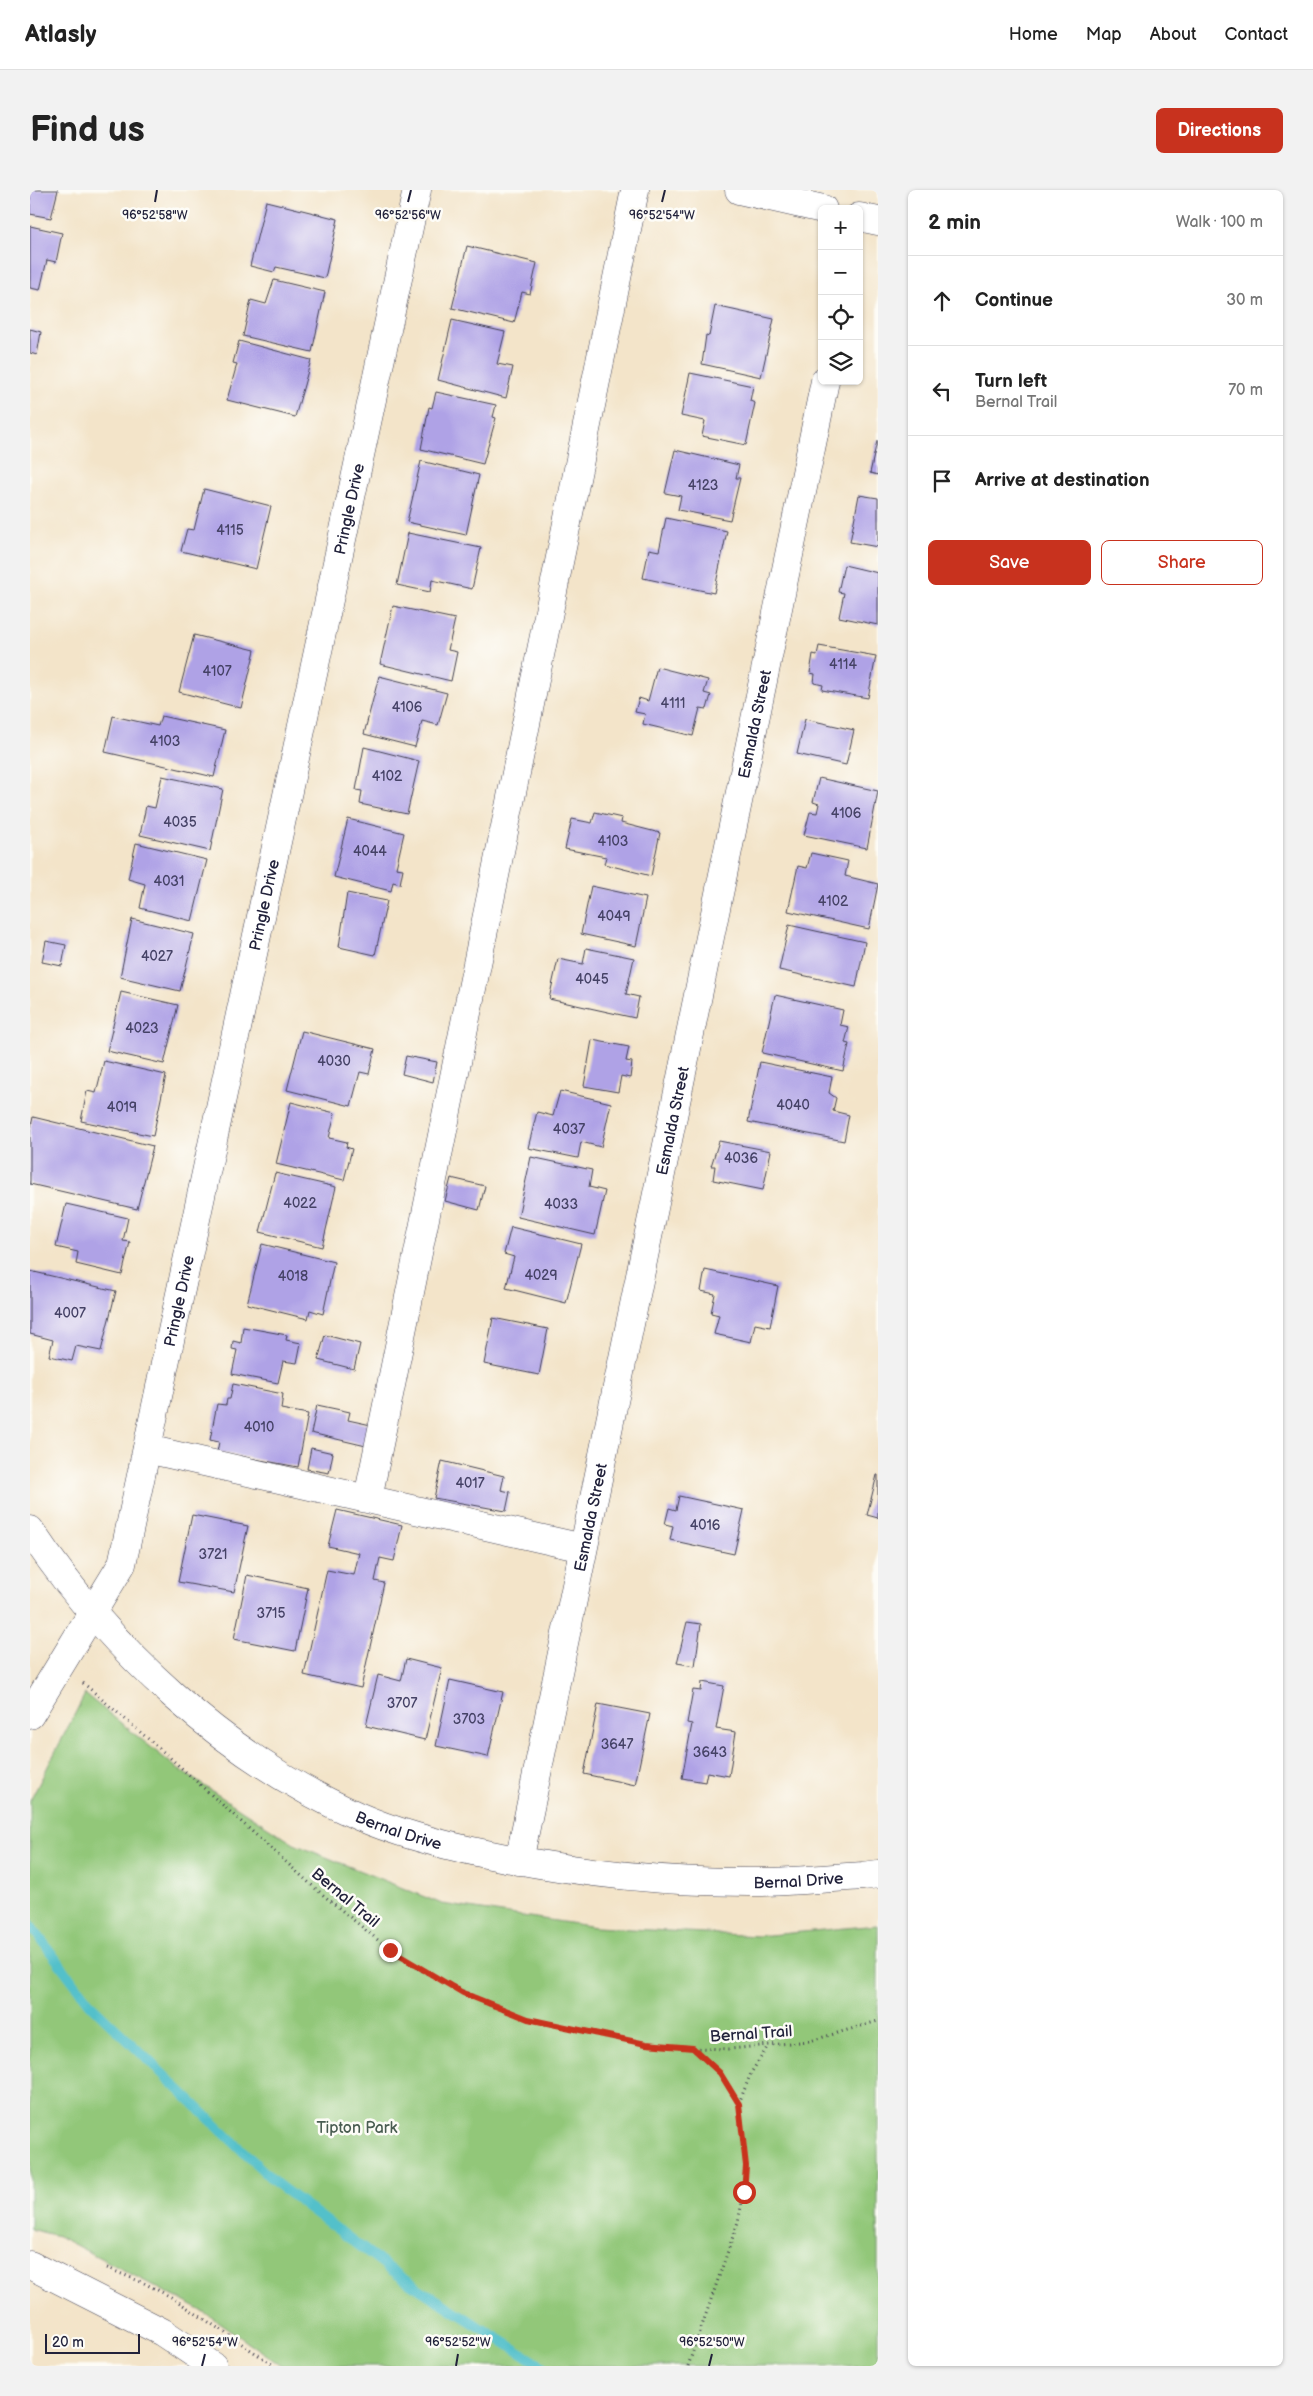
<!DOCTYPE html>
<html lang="en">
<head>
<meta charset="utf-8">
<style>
	body { margin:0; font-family:"Balsamiq Sans",sans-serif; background:#f2f2f2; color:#222 }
	.controls { position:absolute; right:15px; top:15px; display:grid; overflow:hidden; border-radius:8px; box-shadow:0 1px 4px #0004 }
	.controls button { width:45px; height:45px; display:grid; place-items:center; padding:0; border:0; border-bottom:1px solid #e0e0e0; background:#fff; color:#222; font:25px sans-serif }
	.scale { position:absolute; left:15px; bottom:12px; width:95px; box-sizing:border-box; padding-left:5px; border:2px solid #22223b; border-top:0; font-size:14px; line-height:18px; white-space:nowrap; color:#22223b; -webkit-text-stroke:4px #fdfcf7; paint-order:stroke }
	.stop { position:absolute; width:15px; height:15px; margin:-11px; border:4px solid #c8321e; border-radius:50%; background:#fff }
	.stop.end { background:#c8321e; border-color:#fff; box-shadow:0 1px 5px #0008 }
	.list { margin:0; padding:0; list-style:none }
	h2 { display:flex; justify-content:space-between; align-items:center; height:65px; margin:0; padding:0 20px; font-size:21px }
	h2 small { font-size:16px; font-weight:400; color:#767676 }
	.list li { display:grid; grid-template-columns:32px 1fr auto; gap:15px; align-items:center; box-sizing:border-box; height:90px; padding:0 20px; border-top:1px solid #e0e0e0 }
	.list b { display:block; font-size:19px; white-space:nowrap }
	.list p { margin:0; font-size:16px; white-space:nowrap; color:#767676 }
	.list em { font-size:16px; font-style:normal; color:#767676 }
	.actions { display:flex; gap:10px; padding:15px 20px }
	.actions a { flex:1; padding:11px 0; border:1px solid #c8321e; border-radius:8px; text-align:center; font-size:18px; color:#c8321e }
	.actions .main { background:#c8321e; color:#fff }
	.icon { flex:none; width:28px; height:28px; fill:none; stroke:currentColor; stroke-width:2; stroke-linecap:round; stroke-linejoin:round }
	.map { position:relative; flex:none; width:848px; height:2176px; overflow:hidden; border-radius:8px }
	header { display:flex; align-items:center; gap:30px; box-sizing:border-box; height:70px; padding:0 25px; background:#fff; border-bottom:1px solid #e0e0e0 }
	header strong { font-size:24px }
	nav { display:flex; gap:28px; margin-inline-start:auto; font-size:18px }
	.intro { display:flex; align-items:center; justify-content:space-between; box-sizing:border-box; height:120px; padding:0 30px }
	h1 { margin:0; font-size:35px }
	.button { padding:12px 22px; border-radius:8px; background:#c8321e; color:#fff; font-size:18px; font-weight:700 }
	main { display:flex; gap:30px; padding:0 30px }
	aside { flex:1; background:#fff; border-radius:8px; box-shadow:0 1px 4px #0004 }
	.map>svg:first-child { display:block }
	.green { fill:#92c779; stroke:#5a745a }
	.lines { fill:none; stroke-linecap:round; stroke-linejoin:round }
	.stream { stroke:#53c0ca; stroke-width:10 }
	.building { fill:#afa2e6 }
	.minor-casing { stroke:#413f50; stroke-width:29 }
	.path { stroke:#413f50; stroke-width:3; stroke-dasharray:1 4; stroke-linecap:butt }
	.minor { stroke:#fff; stroke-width:28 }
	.route { stroke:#c8321e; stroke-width:6 }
	.ticks { fill:none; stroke:#22223b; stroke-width:2 }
	.labels { text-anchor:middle; stroke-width:5; stroke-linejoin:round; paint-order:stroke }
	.number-label { font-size:14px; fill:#454266 }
	.street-label { font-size:16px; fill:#22223b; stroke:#fdfcf7 }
	.park-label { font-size:16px; fill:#495c51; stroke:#fdfcf7 }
	.ticks-label { font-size:12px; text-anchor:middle; fill:#22223b; stroke:#fdfcf7; stroke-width:5; stroke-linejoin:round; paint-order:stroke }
</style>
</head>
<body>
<header>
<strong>Atlasly</strong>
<nav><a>Home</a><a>Map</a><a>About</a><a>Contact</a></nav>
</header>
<div class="intro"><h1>Find us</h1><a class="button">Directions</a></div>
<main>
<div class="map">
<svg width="848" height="2176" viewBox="0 0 848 2176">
	<rect width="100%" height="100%" fill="#fdfcf7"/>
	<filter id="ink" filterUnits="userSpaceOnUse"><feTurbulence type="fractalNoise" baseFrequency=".02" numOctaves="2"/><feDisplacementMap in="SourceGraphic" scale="10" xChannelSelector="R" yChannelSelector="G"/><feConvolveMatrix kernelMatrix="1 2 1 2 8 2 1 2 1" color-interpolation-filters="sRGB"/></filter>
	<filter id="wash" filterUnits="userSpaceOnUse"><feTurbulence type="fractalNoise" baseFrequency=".0096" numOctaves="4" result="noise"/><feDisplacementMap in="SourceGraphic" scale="20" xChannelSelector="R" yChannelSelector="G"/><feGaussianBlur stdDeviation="1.12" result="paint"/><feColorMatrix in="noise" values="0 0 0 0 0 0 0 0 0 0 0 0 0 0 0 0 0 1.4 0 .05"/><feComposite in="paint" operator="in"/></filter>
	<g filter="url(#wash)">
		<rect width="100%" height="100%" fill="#f3e4c9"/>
		<path class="green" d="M55 1504 148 1579 264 1654 412 1714 566 1737 728 1746 848 1735V2176H252L174 2122 28 2046 0 2039V1611Z"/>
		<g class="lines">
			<path class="stream" d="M0 1735 61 1815 247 1994 375 2090 512 2176"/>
		</g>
		<g id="blocks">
			<path class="building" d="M0 0H28L21 28 0 24Z
				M236 11 308 29 295 88 246 77 244 82 220 76Z
				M0 36 32 43 26 72 17 70 10 100 0 98Z
				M437 56 507 73 500 104 492 102 484 133 422 118Z
				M244 90 295 102 282 162 213 146 221 110 236 114Z
				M685 116 744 129 731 187 672 174 676 145 679 146Z
				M422 130 475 142 467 174 483 177 476 208 408 190Z
				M0 139 11 142 7 165 0 163Z
				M209 151 281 170 265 227 197 210 207 174 203 173Z
				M660 183 723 196 720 211 725 213 716 255 672 246 675 231 651 226Z
				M406 202 466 215 463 227 466 228 453 274 391 259 399 217 402 218Z
				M847 251H848V285L840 283Z
				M645 260 709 275 706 288H710L700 330 648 320 651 306 635 303Z
				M391 271 449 285 436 345 377 332Z
				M174 299 241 316 226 379 151 361 157 339 164 340Z
				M829 305 848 308V357L820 352Z
				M636 328 697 341 684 403 613 388 619 359 629 361Z
				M378 343 451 358 442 399 402 390 400 402 367 395Z
				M814 375 848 383V435L809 427 814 403 808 402Z
				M363 416 425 429 418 460 427 462 421 491 350 474Z
				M164 445 225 460 211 518 149 502Z
				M789 456 846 466 838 508 792 500 793 495 784 493 785 484 780 483 783 464 787 465Z
				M627 477 678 490 674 503 681 505 677 519 670 518 663 546 613 534 615 524 605 522 609 508 618 511Z
				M349 486 417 503 408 535 392 531 385 557 334 544Z
				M83 526 128 536 131 526 195 540 184 587 75 562Z
				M775 529 824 540 816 575 767 564Z
				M334 557 389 571 377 624 330 614 332 601 326 600Z
				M132 586 193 599 180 661 110 645 116 616 125 618Z
				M789 588 848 601 837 658 774 645 780 622 787 623 789 614 783 612Z
				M565 622 592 628 591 633 630 643 621 686 574 674 576 667 535 659 542 629 562 633Z
				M318 629 374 643 366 678 373 679 370 694 363 692 361 701 304 687Z
				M106 653 177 670 162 731 110 718 115 694 98 689Z
				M781 663 818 671 815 686 848 694 839 739 758 721 768 676 777 678Z
				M561 696 616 708 606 756 551 744Z
				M317 703 357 711 345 765 309 757Z
				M102 729 164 744 150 801 90 787Z
				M759 735 835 752 826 797 749 780Z
				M16 751 36 755 32 776 12 772Z
				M556 758 604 768 596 804 609 807 605 828 519 809 528 769 553 774Z
				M91 802 148 815 134 874 77 861Z
				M745 805 813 820 810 835 819 837 815 853 819 854 813 881 732 863Z
				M272 841 345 859 339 884 330 882 321 916 257 900Z
				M562 850 599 857 596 871 602 872 600 888 591 886 588 902 554 896Z
				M376 866 407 872 403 892 372 884Z
				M74 871 136 885 123 946 51 931 57 901 66 903Z
				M730 872 802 887 799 903 806 908 803 921 819 925 814 951 718 932Z
				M530 901 581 913 571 957 551 952 548 968 498 958 507 922 523 926Z
				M261 912 305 923 299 948 317 952 316 957 322 959 314 990 246 974Z
				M3 927 123 956 107 1019 0 994V941Z
				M689 951 741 961 733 1000 683 990 685 976H681Z
				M501 967 562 980 559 997 575 1001 565 1045 488 1027Z
				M245 983 306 997 292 1057 230 1042Z
				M421 988 455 996 449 1020 415 1011Z
				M36 1014 98 1028 93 1051 100 1052 92 1085 46 1074 48 1062 26 1057Z
				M481 1037 551 1054 536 1113 476 1098 484 1067 474 1064Z
				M232 1054 304 1072 293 1124 280 1120 278 1129 217 1114Z
				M675 1080 748 1096 740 1137 725 1134 721 1152 684 1144 689 1125 681 1123 685 1104 671 1101Z
				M0 1081 86 1101 71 1161 46 1156 42 1171 19 1166 23 1150 0 1144Z
				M463 1128 518 1139 509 1185 454 1174Z
				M213 1137 257 1145 256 1150 271 1153 267 1173 253 1171 248 1193 202 1184 207 1160 202 1159 203 1151 211 1153Z
				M295 1145 330 1154 324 1179 288 1170Z
				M203 1194 253 1204 251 1219 278 1224 268 1277 187 1262 189 1252 180 1250 187 1214 196 1215 197 1209H200Z
				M287 1215 320 1222 318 1230 341 1235 336 1256 281 1243Z
				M281 1258 303 1263 299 1283 277 1279Z
				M412 1271 474 1286 471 1300 480 1302 476 1321 404 1308Z
				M847 1285H848V1328L837 1325Z
				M649 1306 714 1320 704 1364 640 1350 643 1336 635 1334 639 1318 646 1320Z
				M307 1320 372 1335 364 1371 350 1368 345 1391 354 1393 331 1498 274 1485 297 1380 324 1385 329 1363 298 1356Z
				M162 1325 218 1336 204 1402 148 1392Z
				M217 1385 278 1398 265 1461 204 1449Z
				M657 1432 671 1434 665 1476 647 1473Z
				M376 1469 412 1478 395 1550 336 1536 348 1485 371 1491Z
				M420 1490 473 1502 458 1567 406 1556Z
				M672 1492 694 1496 686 1539 706 1542 699 1586 677 1582 675 1592 652 1588 662 1534 657 1533 663 1500 671 1501Z
				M568 1514 620 1524 605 1595 554 1584Z"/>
		</g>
	</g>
	<g filter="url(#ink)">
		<use href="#blocks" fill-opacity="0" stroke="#413f50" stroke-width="1"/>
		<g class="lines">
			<defs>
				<g id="minor">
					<path d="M709 0 793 19"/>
					<path d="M829 27 848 31"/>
					<path d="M117 1259 553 1358"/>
					<path d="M338 1308 605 0"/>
					<path id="s1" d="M0 1340C79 1459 196 1568 328 1626 369 1644 413 1655 456 1664 542 1682 630 1692 718 1692 756 1693 795 1688 833 1686L848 1684"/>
					<path id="s2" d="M0 1525 92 1374 387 0"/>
					<path id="s3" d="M489 1671 795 191"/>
					<path d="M0 2075 132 2142 183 2176"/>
				</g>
			</defs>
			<use href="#minor" class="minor-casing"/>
			<path class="path" d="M53 1493 137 1565 286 1699 360 1760 387 1778 462 1816 498 1829 546 1840 616 1854 663 1858 700 1859 780 1851 848 1831
				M709 1913 721 1883 738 1856
				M77 2078 114 2093 141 2107 245 2176
				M658 2176 708 2032 714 2002 716 1976 709 1914 690 1883 663 1859"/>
			<use href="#minor" class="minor"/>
		</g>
	</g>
	<g class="lines" filter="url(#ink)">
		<path class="route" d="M360 1760 433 1803 498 1829 616 1854 663 1858 690 1883 709 1914 716 1976 714 2002"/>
	</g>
	<path class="ticks" d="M125 12 127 0M378 12 381 0M632 12 635 0M172 2176 175 2164M426 2176 428 2164M679 2176 682 2164"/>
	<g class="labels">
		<g class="number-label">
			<text x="673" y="300">4123</text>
			<text x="200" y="345">4115</text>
			<text x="813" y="479">4114</text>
			<text x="187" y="486">4107</text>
			<text x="643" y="518">4111</text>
			<text x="377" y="522">4106</text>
			<text x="135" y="556">4103</text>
			<text x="357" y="591">4102</text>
			<text x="816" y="628">4106</text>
			<text x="150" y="637">4035</text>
			<text x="583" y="656">4103</text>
			<text x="340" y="666">4044</text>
			<text x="139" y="696">4031</text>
			<text x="803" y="716">4102</text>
			<text x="584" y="731">4049</text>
			<text x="127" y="771">4027</text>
			<text x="562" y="794">4045</text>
			<text x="112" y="843">4023</text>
			<text x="304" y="876">4030</text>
			<text x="763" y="920">4040</text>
			<text x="92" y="922">4019</text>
			<text x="539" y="944">4037</text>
			<text x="711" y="973">4036</text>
			<text x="270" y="1018">4022</text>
			<text x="531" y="1019">4033</text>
			<text x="511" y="1090">4029</text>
			<text x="263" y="1091">4018</text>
			<text x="40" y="1128">4007</text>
			<text x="229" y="1242">4010</text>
			<text x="440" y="1298">4017</text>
			<text x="675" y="1340">4016</text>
			<text x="183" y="1369">3721</text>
			<text x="241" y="1428">3715</text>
			<text x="372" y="1518">3707</text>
			<text x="439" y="1534">3703</text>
			<text x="587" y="1559">3647</text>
			<text x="680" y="1567">3643</text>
		</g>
		<g class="street-label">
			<text dy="6" stroke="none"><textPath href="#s2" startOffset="1256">Pringle Drive</textPath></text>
			<text dy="6" stroke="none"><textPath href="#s3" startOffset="1161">Esmalda Street</textPath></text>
			<text dy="6" stroke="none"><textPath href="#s2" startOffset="851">Pringle Drive</textPath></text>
			<text dy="6" stroke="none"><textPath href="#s3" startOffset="756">Esmalda Street</textPath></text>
			<text dy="6" stroke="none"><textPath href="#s2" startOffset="446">Pringle Drive</textPath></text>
			<text dy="6" stroke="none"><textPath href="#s3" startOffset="351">Esmalda Street</textPath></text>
			<text dy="6" stroke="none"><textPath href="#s1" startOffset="484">Bernal Drive</textPath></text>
			<text dy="6" stroke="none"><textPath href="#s1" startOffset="889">Bernal Drive</textPath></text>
			<text transform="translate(316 1707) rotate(40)" y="6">Bernal Trail</text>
			<text transform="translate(721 1843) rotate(-4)" y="6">Bernal Trail</text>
		</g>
		<g class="park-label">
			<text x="327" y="1943">Tipton Park</text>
		</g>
	</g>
	<g class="ticks-label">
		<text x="125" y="29">96°52'58"W</text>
		<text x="378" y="29">96°52'56"W</text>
		<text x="632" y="29">96°52'54"W</text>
		<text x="175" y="2156">96°52'54"W</text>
		<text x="428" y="2156">96°52'52"W</text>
		<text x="682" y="2156">96°52'50"W</text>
	</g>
</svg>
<div class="controls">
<button>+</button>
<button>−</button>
<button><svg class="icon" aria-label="locate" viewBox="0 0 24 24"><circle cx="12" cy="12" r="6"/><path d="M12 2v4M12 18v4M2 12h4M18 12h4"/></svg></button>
<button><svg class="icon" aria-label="layers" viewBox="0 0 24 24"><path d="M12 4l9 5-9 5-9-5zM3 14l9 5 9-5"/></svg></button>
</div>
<div class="scale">20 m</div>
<div class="stop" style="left:714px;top:2002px"></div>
<div class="stop end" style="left:360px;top:1760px"></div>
</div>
<aside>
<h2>2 min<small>Walk · 100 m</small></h2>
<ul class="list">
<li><svg class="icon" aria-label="ahead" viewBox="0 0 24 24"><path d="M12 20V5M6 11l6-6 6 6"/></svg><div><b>Continue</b></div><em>30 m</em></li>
<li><svg class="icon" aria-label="left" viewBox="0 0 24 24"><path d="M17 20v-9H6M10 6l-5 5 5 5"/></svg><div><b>Turn left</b><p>Bernal Trail</p></div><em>70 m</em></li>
<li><svg class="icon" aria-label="arrive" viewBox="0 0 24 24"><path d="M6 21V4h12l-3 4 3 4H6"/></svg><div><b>Arrive at destination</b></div></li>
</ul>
<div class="actions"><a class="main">Save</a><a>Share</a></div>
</aside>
</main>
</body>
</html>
